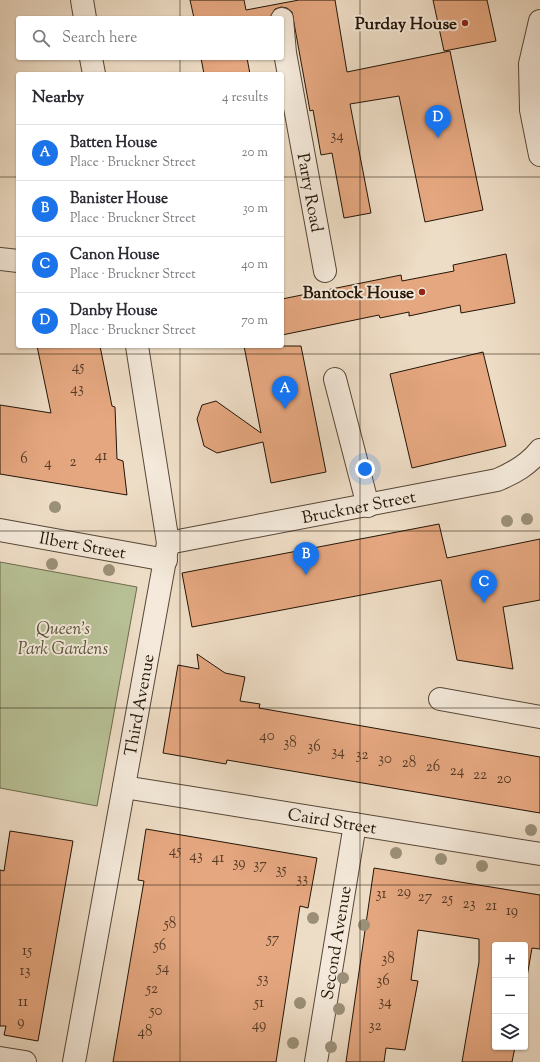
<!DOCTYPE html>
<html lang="en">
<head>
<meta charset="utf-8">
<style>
	body { margin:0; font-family:"Sorts Mill Goudy",serif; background:#f7f7f7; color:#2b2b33 }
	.controls { position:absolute; right:12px; bottom:12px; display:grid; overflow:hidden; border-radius:4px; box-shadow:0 1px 3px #0004 }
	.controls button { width:36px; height:36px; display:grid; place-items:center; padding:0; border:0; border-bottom:1px solid #e1e1e2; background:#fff; color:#2b2b33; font:20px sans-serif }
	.you { position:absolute; left:365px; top:469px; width:14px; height:14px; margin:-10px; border:3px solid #fff; border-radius:50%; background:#1a73e8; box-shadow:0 0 0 6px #1a73e833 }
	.badge { display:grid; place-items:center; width:26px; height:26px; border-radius:50%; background:#1a73e8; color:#fff; font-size:13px; font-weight:700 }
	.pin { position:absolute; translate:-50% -33px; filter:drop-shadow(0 1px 2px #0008) }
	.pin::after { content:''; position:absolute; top:21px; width:14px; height:12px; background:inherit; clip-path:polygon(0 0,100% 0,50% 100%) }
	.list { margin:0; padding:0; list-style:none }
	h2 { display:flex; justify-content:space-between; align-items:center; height:52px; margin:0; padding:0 16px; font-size:17px }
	h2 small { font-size:13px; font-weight:400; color:#7c7c81 }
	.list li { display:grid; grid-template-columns:26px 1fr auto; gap:12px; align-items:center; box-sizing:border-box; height:56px; padding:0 16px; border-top:1px solid #e1e1e2 }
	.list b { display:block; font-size:15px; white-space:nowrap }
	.list p { margin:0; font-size:13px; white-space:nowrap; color:#7c7c81 }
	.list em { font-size:13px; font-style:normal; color:#7c7c81 }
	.icon { flex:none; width:22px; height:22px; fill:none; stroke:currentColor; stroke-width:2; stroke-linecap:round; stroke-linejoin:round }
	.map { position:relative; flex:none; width:540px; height:1062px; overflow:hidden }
	.search { position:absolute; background:#fff; box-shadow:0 1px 3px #0004; left:16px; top:16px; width:268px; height:44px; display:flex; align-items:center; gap:10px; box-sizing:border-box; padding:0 14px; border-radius:4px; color:#7c7c81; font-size:15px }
	.panel { position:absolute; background:#fff; box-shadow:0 1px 3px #0004; left:16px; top:72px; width:268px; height:276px; border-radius:4px }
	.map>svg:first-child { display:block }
	.green { fill:#b8c196; stroke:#6e6b4e }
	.building { fill:#e5a780; stroke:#231507 }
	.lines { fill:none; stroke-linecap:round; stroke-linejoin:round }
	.minor-casing { stroke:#564737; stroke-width:24 }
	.minor { stroke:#f4e9da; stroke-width:22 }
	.tree { fill:#9b9078 }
	.grid { fill:none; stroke:#231507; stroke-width:1; stroke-opacity:0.55 }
	.poi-dot { fill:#8f2418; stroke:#f4e9da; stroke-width:1.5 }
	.labels { text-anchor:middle; stroke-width:4; stroke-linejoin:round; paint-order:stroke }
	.number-label { font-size:15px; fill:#543a25 }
	.poi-label { font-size:17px; font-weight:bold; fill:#231507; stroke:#f4e9da; text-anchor:end }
	.street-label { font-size:17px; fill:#231507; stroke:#f4e9da }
	.park-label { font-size:17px; font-style:italic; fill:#575139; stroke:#f4e9da }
</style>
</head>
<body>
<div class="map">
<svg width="540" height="1062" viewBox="0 0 540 1062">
	<rect width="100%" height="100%" fill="#eeddc6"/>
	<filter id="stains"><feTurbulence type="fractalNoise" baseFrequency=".005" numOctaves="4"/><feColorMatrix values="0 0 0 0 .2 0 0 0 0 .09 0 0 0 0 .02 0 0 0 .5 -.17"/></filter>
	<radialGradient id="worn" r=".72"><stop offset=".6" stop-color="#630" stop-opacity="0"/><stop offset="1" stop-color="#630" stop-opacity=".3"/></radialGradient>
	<path class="green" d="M0 562 137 587 97 806 0 788Z"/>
	<path class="building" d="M190 0H244L246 10 299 0H335L347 72 450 51 483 210 425 222 399 96 350 104 371 213 344 218 332 153 321 155 313 110 310 111 292 12 287 8 281 7 275 9 270 18H194Z
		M433 0H487L496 41 444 51Z
		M201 58H247L250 74H204Z
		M506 254 515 303 461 313 460 305 409 316V312L380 318 379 315 282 335V299L401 275 402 281 454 271 453 265Z
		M37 346H100L112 406 115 407 117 459 123 461 127 495 0 474V405L51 413Z
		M244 346H301L326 472 271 483 263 442 217 453 204 446 197 419 202 405 216 401 261 433Z
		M483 352 506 446 412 468 390 374Z
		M439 524 447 558 540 539V600L503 607 513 669 457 660 441 580 192 627 182 573Z
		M197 654 225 673 245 677 240 701 260 704 259 708 540 757V813L274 768 227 760 226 764 163 753 178 665 199 669Z
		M146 829 317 858 308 908 300 906 276 1062H113L144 881 138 880Z
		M10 831 73 841 38 1041 4 1035 6 1026H0V870L4 871Z
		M374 868 540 895V949L532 948 525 988V945H495V1047H515L512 1062H462L479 962V939L418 930 411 980 418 981 405 1050 386 1048 384 1062H346Z"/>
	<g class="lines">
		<defs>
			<g id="minor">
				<path d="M82 0 85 18"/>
				<path id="s1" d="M282 19 285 53 325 271"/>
				<path d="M540 21 530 64 531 110 540 155"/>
				<path d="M91 58 94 74"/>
				<path d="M0 259 18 261"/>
				<path d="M335 379 368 506"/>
				<path id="s2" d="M0 530 166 560"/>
				<path id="s3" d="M168 543 497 480C514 473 528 465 540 450"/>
				<path d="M440 699 540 717"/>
				<path id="s4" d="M124 787 540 854"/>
				<path d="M0 1058 25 1062"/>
				<path id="s5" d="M74 1062 168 543 137 346"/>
				<path id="s6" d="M316 1062 355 824"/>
			</g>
		</defs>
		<use href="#minor" class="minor-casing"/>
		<use href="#minor" class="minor"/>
	</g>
	<g class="tree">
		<circle cx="55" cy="507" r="6"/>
		<circle cx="527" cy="519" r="6"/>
		<circle cx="507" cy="521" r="6"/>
		<circle cx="52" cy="564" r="6"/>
		<circle cx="109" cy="570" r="6"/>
		<circle cx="531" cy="830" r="6"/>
		<circle cx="396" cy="853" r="6"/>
		<circle cx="441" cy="859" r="6"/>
		<circle cx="482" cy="866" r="6"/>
		<circle cx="313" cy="918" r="6"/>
		<circle cx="364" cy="925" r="6"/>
		<circle cx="343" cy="978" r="6"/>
		<circle cx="300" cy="1003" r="6"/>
		<circle cx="339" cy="1009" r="6"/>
		<circle cx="293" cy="1043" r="6"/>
		<circle cx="331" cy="1047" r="6"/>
	</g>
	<path class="grid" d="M180 0V18M360 0V1062M180 58V74M0 177H18M282 177H540M180 346V1062M0 354H540M0 531H540M0 708H540M0 885H540"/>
	<g class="poi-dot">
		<circle cx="465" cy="23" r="4"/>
		<circle cx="422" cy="292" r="4"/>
	</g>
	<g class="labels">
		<g class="number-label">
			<text x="337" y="140">34</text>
			<text x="78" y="371">45</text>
			<text x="77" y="393">43</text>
			<text x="101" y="460">41</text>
			<text x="24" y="463">6</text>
			<text x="73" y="466">2</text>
			<text x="48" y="467">4</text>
			<text x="267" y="740">40</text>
			<text x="290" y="747">38</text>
			<text x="314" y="751">36</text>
			<text x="338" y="756">34</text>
			<text x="362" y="759">32</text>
			<text x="385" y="763">30</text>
			<text x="409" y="767">28</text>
			<text x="433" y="771">26</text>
			<text x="457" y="775">24</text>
			<text x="480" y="779">22</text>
			<text x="504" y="783">20</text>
			<text x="175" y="855">45</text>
			<text x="196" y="860">43</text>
			<text x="218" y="862">41</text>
			<text x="239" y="867">39</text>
			<text x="260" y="869">37</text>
			<text x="281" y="874">35</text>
			<text x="302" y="883">33</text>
			<text x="404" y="896">29</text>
			<text x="381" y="898">31</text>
			<text x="425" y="901">27</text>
			<text x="447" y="903">25</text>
			<text x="469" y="908">23</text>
			<text x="491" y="910">21</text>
			<text x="512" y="915">19</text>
			<text x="170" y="928">58</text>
			<text x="273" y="943">57</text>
			<text x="160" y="950">56</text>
			<text x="27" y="955">15</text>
			<text x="388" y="963">38</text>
			<text x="163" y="972">54</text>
			<text x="25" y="975">13</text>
			<text x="263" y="983">53</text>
			<text x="383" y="985">36</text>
			<text x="152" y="993">52</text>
			<text x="23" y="1006">11</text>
			<text x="385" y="1006">34</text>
			<text x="259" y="1007">51</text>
			<text x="156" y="1015">50</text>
			<text x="21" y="1026">9</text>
			<text x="259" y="1029">49</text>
			<text x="375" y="1030">32</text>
			<text x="145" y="1036">48</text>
		</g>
		<g class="poi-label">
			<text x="457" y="29">Purday House</text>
			<text x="414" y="298">Bantock House</text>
		</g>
		<g class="street-label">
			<text dy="6" stroke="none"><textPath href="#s1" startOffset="176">Parry Road</textPath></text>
			<text dy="6" stroke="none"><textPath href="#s3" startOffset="194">Bruckner Street</textPath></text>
			<text dy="6" stroke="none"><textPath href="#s2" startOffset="84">Ilbert Street</textPath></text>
			<text dy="6" stroke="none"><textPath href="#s5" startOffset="363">Third Avenue</textPath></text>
			<text dy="6" stroke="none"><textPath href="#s4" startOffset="211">Caird Street</textPath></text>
			<text dy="6" stroke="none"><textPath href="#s6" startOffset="121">Second Avenue</textPath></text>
		</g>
		<g class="park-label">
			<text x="63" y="634">Queen's<tspan x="63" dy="20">Park Gardens</tspan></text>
		</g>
	</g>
	<rect width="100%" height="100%" filter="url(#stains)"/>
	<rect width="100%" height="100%" fill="url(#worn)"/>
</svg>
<div class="controls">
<button>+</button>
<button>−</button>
<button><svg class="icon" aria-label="layers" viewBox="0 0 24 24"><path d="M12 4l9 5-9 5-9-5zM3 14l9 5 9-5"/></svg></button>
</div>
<div class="you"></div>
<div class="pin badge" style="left:285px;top:409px">A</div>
<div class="pin badge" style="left:306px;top:575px">B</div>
<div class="pin badge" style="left:484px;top:603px">C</div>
<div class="pin badge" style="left:438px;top:138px">D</div>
<div class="search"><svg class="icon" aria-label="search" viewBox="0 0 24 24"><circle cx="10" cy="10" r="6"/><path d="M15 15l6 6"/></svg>Search here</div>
<section class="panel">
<h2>Nearby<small>4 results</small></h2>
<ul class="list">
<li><span class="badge">A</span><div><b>Batten House</b><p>Place · Bruckner Street</p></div><em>20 m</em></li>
<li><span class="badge">B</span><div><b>Banister House</b><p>Place · Bruckner Street</p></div><em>30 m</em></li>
<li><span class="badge">C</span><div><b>Canon House</b><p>Place · Bruckner Street</p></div><em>40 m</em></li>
<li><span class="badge">D</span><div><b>Danby House</b><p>Place · Bruckner Street</p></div><em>70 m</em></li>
</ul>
</section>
</div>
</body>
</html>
